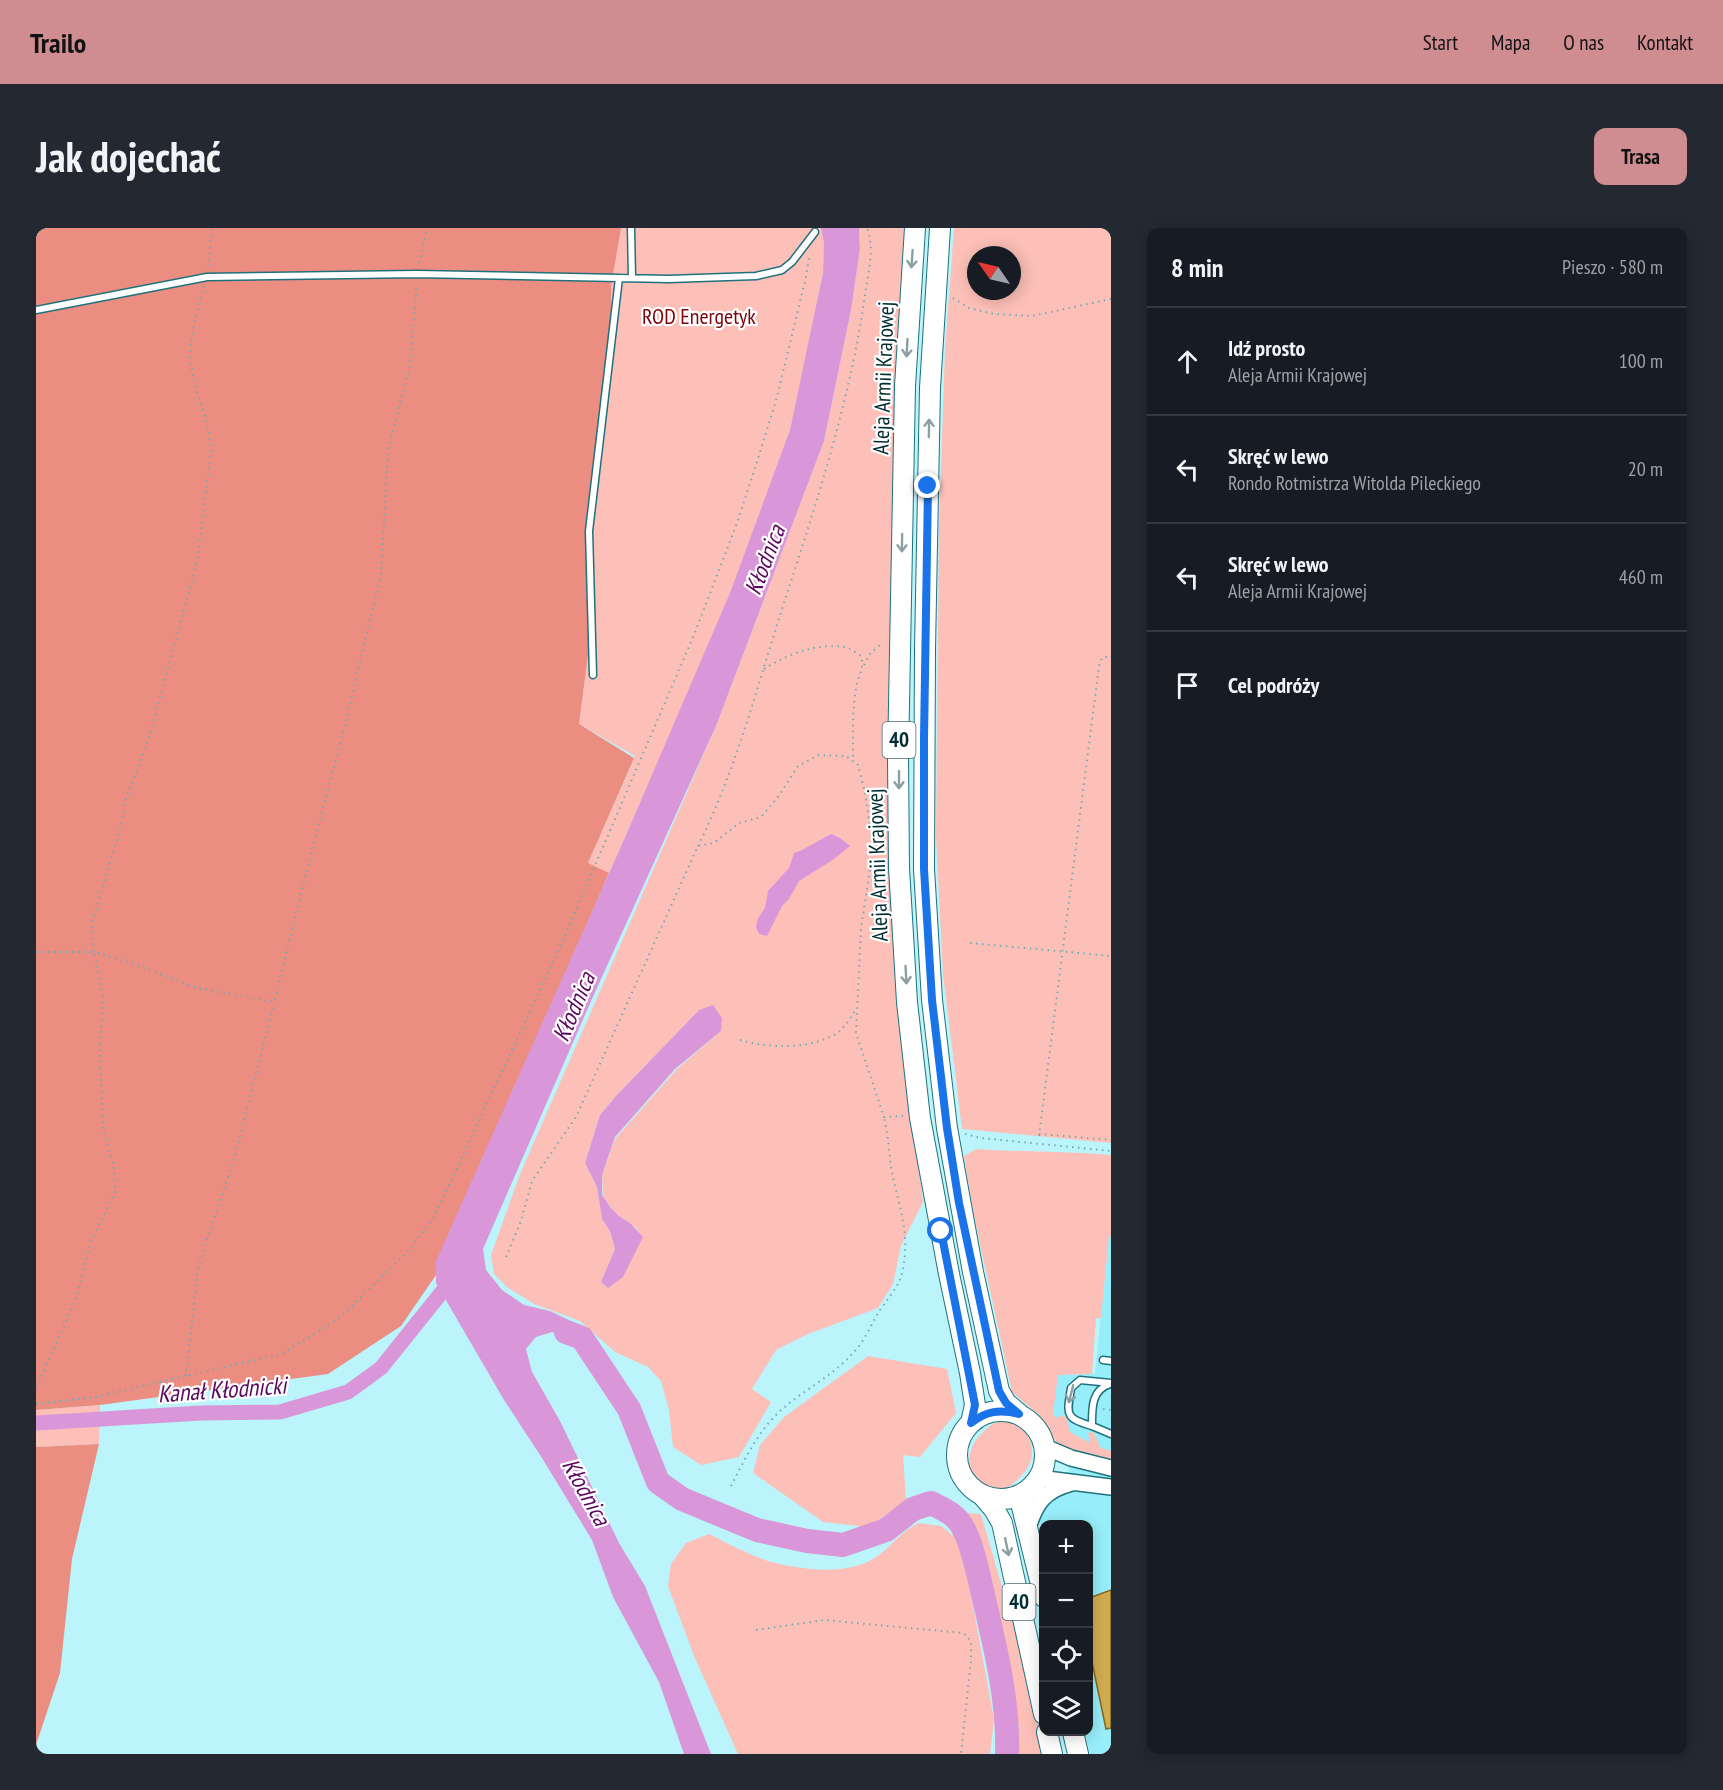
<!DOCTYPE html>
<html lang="pl">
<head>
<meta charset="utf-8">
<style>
	body { margin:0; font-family:"PT Sans Narrow",sans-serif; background:#242831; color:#f1f3f6 }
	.controls { position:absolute; right:18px; bottom:18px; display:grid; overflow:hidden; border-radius:12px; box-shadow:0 3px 15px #0003 }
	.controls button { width:54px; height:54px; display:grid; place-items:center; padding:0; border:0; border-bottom:2px solid #363941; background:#171b24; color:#f1f3f6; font:30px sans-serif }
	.compass { position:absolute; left:931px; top:18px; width:54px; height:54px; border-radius:50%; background:#171b24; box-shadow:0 3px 15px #0003; rotate:304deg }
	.stop { position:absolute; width:18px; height:18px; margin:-14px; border:4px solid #1a73e8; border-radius:50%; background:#fff }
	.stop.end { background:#1a73e8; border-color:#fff; box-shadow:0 2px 6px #0008 }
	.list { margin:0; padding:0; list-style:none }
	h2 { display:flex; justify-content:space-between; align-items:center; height:78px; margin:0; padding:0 24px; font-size:26px }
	h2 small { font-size:20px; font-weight:400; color:#9ea1a6 }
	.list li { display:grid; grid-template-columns:39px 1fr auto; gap:18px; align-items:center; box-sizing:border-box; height:108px; padding:0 24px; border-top:2px solid #363941 }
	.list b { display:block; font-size:22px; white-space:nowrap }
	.list p { margin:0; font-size:20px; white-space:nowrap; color:#9ea1a6 }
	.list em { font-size:20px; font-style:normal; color:#9ea1a6 }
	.icon { flex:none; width:33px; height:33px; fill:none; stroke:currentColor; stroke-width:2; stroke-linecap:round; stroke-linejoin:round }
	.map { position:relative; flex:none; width:1075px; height:1526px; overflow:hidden; border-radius:12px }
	header { display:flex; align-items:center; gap:36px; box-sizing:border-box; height:84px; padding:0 30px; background:#cf8d92; color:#111 }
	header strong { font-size:28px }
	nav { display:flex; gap:33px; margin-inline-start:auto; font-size:21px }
	.intro { display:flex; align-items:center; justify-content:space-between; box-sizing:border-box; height:144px; padding:0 36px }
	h1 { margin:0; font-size:42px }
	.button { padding:15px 27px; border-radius:12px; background:#cf8d92; color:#111; font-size:21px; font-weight:700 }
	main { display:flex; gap:36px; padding:0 36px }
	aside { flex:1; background:#171b24; border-radius:12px; box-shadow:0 3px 15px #0003 }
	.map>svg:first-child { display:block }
	.built { fill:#97eefa }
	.green { fill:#fcc0b8; fill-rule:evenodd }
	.forest { fill:#ec8d82 }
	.water { fill:#d997d9 }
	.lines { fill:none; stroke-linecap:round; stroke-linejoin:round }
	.canal { stroke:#d997d9; stroke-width:15 }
	.river { stroke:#d997d9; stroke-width:24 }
	.building { fill:#d2ac51; stroke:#84681c; stroke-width:1.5; filter:url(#shadow) }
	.service-casing { stroke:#1f727c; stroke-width:9 }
	.tertiary-casing { stroke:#1f727c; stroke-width:18 }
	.primary-casing { stroke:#1f727c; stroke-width:22 }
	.path { stroke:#75aab0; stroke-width:2; stroke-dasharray:1.5 4.5; stroke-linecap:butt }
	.service { stroke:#fff; stroke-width:6 }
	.tertiary { stroke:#fff; stroke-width:15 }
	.primary { stroke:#fff; stroke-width:20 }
	.oneway { stroke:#8ca0a3 }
	.route { stroke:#1a73e8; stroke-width:8 }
	.labels { text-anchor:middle; stroke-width:4.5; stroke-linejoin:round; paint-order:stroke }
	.shield { fill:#fff; stroke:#4c6c70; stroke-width:1.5 }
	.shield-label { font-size:21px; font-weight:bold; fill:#002d32 }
	.park-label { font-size:22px; fill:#7c040b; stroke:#fff }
	.street-label { font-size:22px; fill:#002d32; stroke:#fff }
	.water-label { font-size:24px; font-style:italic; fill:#5b085e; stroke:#fff }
</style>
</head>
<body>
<header>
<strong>Trailo</strong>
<nav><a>Start</a><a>Mapa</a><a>O nas</a><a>Kontakt</a></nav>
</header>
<div class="intro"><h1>Jak dojechać</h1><a class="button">Trasa</a></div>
<main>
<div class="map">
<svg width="1075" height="1526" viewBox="0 0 1075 1526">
	<defs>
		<filter id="shadow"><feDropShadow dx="6" dy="4" stdDeviation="0" flood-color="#0004"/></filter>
	</defs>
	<rect width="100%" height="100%" fill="#bbf4fb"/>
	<path class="built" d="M1073 1008H1075V1526H1054L1049 1504H1052V1296H1008L1007 1317 1004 1293 1006 1280 1013 1270 1032 1262 1034 1204 1027 1187 1020 1191 1017 1186 1019 1162 1022 1147 1059 1146Z"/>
	<path class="green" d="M583 0H789L787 45 769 135 754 202 734 265 673 419 573 646 551 637 599 528 543 496 552 427 551 303 575 99V58Z
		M823 0H872L865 783 887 974 865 1018 857 1056 842 1080 772 1106 740 1122 716 1161 735 1174 703 1229 665 1237 637 1219 633 1182 625 1153 612 1139 579 1124 544 1093 498 1076 471 1059 458 1046 455 1027 484 946 680 498 788 213 815 82 824 21ZM663 782 685 803 641 841 579 911 566 947 567 968 578 984 600 1000 606 1010 565 1054 579 1021 574 1003 566 991 561 959 549 935 564 887 581 867Z
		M918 0H1075V915L926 901 907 746 900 610 903 299 909 122ZM940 27H976V63H940Z
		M940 921C985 924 1030 923 1075 927V1008H1073L1065 1090H1060L1056 1146 1022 1147 1017 1186 1020 1190 1027 1187 1031 1191 1034 1204 1054 1215 1052 1205 1057 1204 1065 1220 1075 1223V1232C1057 1228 1035 1226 1020 1214L1004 1188 976 1164 937 983 928 928Z
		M832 1128 911 1141 920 1185 884 1229 867 1227 870 1273 832 1299 787 1294 717 1245 724 1217 748 1189Z
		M64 1177 63 1216 0 1219V1182Z
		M965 1193C984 1194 996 1206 996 1225 996 1237 988 1245 980 1253 950 1284 913 1237 946 1205 953 1199 956 1195 965 1193Z
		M931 1285 945 1286 994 1456 1009 1526H980L983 1499 956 1378Z
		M883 1295 905 1298 921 1311 932 1351 958 1491 954 1526H702L658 1428 632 1358 635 1336 650 1315 673 1306C692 1315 716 1329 736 1334 766 1342 813 1348 840 1329 855 1319 865 1303 883 1295Z"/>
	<path class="forest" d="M0 0H585L575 58V99L551 303 552 427 543 496 598 530 552 635 573 645 400 1047 365 1098 292 1146 64 1177 0 1182Z
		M63 1216 36 1331 24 1445 0 1517V1219Z"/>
	<path class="water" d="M785 0H823L824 21 815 82 788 213 680 498 555 773 447 1021 450 1042 466 1062 488 1077 514 1083 541 1096 560 1117 549 1129 535 1112 516 1104 500 1109 490 1121 496 1144 524 1193 583 1315 609 1358 675 1526H648L623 1454 577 1369 556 1312 506 1230 468 1172 400 1055V1033L591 605 694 365 754 202 787 45 788 14Z
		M795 606 804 610 814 618 798 631 763 653 753 671 746 678 731 708 723 706 720 699 722 690 729 680 732 663 753 640 758 625 766 622Z
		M677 777 686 790 685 803 639 841 579 909 566 947V967L575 980 583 988 595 996 607 1009 587 1049 572 1060 565 1054 579 1021 574 1003 566 991 561 959 549 935 564 887 581 867 663 782Z"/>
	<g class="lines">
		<path class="canal" d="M0 1195 165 1185 244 1184 312 1164 345 1140 418 1049"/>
		<path class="river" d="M530 1104 546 1110 593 1181 622 1254 646 1271 721 1302 771 1313 807 1317 850 1302 877 1281 895 1275C907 1281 921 1287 927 1300 936 1315 942 1345 946 1362 958 1415 973 1471 971 1526"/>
	</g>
	<path class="building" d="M1075 1362V1500L1070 1501 1053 1420V1370Z"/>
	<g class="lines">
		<defs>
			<path id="service" d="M595 0 596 50
				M0 82 171 49 381 46 633 51 720 48 746 42 756 34 779 4
				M557 447 553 303 583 50
				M1067 1132 1075 1133
				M1074 1156C1055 1162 1056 1181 1056 1198L1075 1206
				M1056 1198C1028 1190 1031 1186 1035 1160L1044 1152 1075 1155"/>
			<path id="tertiary" d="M1009 1219 1035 1230 1075 1240
				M1003 1250 1075 1259
				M992 1300C1000 1274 1009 1262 1036 1255"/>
			<path id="primary" d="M879 0 869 158 862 530 863 640 871 774 884 890 913 1046 934 1145 939 1177 935 1195
				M904 0 894 160 889 421 888 641 896 772 911 900 937 1044 963 1163 970 1175 983 1186
				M921 1227a44 44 0 1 1 88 0a44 44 0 1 1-88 0Z
				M988 1265 986 1279 1008 1369
				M946 1267 958 1281 966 1295 1008 1486
				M1011 1504 1016 1526
				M1037 1504 1042 1526"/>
		</defs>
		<use href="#service" class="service-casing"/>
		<use href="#tertiary" class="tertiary-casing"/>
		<use href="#primary" class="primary-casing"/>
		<path class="path" d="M383 35 391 0
			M172 38 176 0
			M168 58C162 83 152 111 155 136 159 165 173 192 175 222L161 335 112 513 90 571 85 597 56 695 58 724 90 733 161 760 238 774 270 645 309 497 345 346 352 221 373 143 381 56
			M917 70 933 80 958 86 996 88 1075 71
			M828 437 834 426 847 414
			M728 441C752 426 779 415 809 419 814 420 820 425 825 428 829 440 822 448 820 460 816 484 817 508 817 532
			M662 618C700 542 721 459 747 378 780 276 814 174 829 67 832 46 839 20 831 0
			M934 715 1075 728
			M0 724H58L67 768 64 824 67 899 78 940 79 964 55 1013 41 1068 0 1161
			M704 812C731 820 768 821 794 809 806 804 814 792 820 781
			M929 906 945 910 1075 923
			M1003 906 1075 912
			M1003 908 1063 438 1066 430 1075 428
			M470 1029 485 993 496 953 540 889 662 618 678 615 703 595 725 589 742 569 762 538 783 527 810 528 822 537 829 565 837 620 825 701 820 805 848 889 867 888
			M150 1148 162 1039 198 931 238 775
			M0 1176 59 1169 245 1126 287 1101 310 1084 373 1022 398 989 524 719 658 407 701 295 721 234 741 169 770 49 773 30
			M1067 1181 1075 1182
			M695 1258C708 1233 721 1205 742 1185 765 1163 796 1149 817 1125 829 1113 835 1096 844 1082 860 1059 867 1055 869 1025 871 995 860 968 855 939 853 922 852 906 848 889
			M720 1402 788 1392 927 1405 932 1409 935 1415V1432L925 1526"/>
		<use href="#service" class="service"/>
		<use href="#tertiary" class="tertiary"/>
		<use href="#primary" class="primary"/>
	</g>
	<defs><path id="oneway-shaft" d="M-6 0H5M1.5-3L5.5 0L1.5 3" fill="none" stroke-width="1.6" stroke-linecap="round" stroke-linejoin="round" transform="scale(1.5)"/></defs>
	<g class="oneway">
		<use href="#oneway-shaft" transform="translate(876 31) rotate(94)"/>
		<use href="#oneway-shaft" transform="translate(871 120) rotate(93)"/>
		<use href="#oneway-shaft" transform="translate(893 200) rotate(-89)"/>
		<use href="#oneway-shaft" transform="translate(866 315) rotate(91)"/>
		<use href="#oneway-shaft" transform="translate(863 552) rotate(90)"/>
		<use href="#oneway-shaft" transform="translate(870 747) rotate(87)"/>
		<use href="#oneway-shaft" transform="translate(1035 1166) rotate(104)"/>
		<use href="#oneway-shaft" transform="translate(971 1319) rotate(78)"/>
	</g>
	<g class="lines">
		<path class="route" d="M892 258 888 510V641L896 772 911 900 923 975 963 1163 970 1175 983 1186C964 1181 950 1183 935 1195L939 1177 905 1003"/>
	</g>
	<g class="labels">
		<g class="shield">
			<rect x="846.5" y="494" width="33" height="36" rx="4.5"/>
			<rect x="966.5" y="1356" width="33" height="36" rx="4.5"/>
		</g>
		<g class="shield-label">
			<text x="863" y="519">40</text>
			<text x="983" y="1381">40</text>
		</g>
		<g class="park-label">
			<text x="663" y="96">ROD Energetyk</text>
		</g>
		<g class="street-label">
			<text transform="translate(847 150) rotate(-88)" y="8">Aleja Armii Krajowej</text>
			<text transform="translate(841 637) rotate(-92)" y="8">Aleja Armii Krajowej</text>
		</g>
		<g class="water-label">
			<text transform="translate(729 332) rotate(-69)" y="8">Kłodnica</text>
			<text transform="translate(538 779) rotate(-67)" y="8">Kłodnica</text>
			<text transform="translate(186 1162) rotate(-4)" y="8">Kanał Kłodnicki</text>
			<text transform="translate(550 1264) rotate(61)" y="8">Kłodnica</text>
		</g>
	</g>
</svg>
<div class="controls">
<button>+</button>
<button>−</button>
<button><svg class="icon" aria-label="locate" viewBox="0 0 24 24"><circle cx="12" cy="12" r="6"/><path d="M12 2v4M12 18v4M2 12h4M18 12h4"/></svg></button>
<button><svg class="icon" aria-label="layers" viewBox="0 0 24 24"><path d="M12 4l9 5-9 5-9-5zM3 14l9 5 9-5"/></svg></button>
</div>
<svg class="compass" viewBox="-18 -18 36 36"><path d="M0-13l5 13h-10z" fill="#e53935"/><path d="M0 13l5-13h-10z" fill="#9ea1a6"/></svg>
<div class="stop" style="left:905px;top:1003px"></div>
<div class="stop end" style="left:892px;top:258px"></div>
</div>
<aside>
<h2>8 min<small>Pieszo · 580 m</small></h2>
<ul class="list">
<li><svg class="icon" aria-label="ahead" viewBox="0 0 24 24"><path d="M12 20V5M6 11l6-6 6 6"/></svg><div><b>Idź prosto</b><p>Aleja Armii Krajowej</p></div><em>100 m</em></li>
<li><svg class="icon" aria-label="left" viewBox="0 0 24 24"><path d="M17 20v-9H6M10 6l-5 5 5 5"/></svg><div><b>Skręć w lewo</b><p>Rondo Rotmistrza Witolda Pileckiego</p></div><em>20 m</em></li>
<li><svg class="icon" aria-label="left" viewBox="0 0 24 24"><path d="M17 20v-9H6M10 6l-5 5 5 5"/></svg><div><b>Skręć w lewo</b><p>Aleja Armii Krajowej</p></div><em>460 m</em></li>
<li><svg class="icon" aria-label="arrive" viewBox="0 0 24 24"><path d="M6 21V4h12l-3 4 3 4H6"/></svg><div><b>Cel podróży</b></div></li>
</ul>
</aside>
</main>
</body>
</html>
